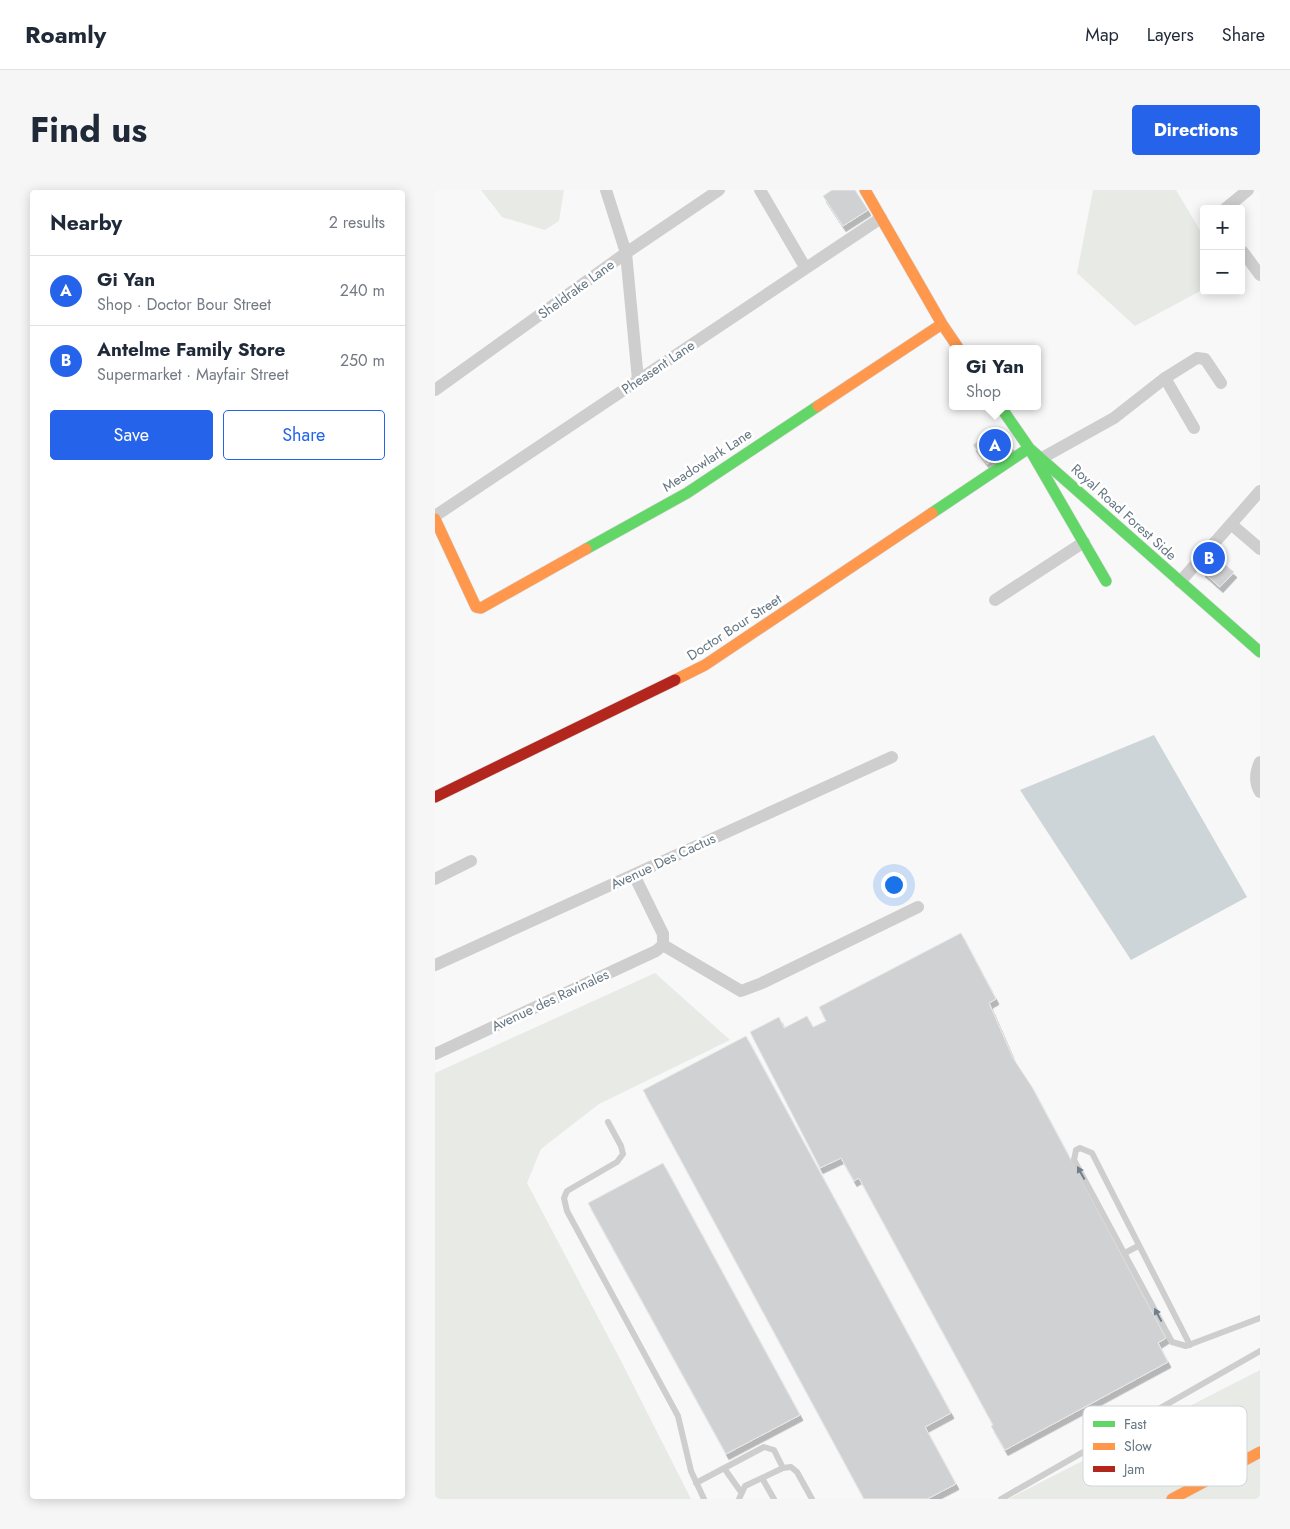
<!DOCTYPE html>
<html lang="en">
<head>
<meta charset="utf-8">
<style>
	body { margin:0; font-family:Jost,sans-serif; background:#f6f6f7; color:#1f2937 }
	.controls { position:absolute; right:15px; top:15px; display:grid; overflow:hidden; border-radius:5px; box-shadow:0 2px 12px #0003 }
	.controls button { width:45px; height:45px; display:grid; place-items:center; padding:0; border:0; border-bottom:1px solid #e0e1e3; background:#fff; color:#1f2937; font:25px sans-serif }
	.you { position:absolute; left:458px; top:694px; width:18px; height:18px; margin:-12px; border:4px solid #fff; border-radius:50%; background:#1a73e8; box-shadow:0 0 0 8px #1a73e833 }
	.badge { display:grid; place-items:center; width:32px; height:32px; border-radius:50%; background:#2563eb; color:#fff; font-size:16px; font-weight:700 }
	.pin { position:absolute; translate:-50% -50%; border:2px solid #fff; box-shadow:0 1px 5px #0006 }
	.popup { position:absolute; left:514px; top:155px; width:92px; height:65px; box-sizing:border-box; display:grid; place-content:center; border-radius:5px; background:#fff; filter:drop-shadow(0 1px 4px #0005); font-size:16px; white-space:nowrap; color:#747a83 }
	.popup b { font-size:19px; color:#1f2937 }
	.popup::after { content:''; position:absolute; left:50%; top:100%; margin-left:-10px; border:10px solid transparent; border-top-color:#fff }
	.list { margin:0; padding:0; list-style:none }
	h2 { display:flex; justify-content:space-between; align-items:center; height:65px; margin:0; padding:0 20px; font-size:21px }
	h2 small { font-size:16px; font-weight:400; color:#747a83 }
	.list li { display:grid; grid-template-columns:32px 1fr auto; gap:15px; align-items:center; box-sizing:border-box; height:70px; padding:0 20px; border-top:1px solid #e0e1e3 }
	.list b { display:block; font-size:19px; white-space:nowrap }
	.list p { margin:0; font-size:16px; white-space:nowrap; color:#747a83 }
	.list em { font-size:16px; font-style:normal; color:#747a83 }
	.actions { display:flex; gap:10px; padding:15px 20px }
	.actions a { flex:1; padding:11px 0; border:1px solid #2563eb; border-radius:5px; text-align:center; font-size:18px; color:#2563eb }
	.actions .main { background:#2563eb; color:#fff }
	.map { position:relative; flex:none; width:825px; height:1309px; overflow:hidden; border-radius:5px }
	header { display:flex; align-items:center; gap:30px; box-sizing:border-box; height:70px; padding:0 25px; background:#fff; border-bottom:1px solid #e0e1e3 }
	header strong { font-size:24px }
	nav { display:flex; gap:28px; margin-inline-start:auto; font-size:18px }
	.intro { display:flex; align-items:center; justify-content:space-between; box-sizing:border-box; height:120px; padding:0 30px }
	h1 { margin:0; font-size:35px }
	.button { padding:12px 22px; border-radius:5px; background:#2563eb; color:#fff; font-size:18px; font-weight:700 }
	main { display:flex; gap:30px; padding:0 30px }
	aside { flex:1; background:#fff; border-radius:5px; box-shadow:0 2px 12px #0003 }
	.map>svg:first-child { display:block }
	.green { fill:#e7eae5 }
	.water { fill:#cdd5d8 }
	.building { fill:#cfd1d2; stroke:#e8e8e8; filter:url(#shadow) }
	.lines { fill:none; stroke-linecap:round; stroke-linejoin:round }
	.fast-casing { stroke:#d4d5d6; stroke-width:12 }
	.slow-casing { stroke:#d4d5d6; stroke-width:12 }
	.jam-casing { stroke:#d4d5d6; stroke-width:12 }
	.lane { stroke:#cececf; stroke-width:6 }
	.street { stroke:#cececf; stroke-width:12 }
	.fast { stroke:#63d668; stroke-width:11 }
	.slow { stroke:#ff974d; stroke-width:11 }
	.jam { stroke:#b3261e; stroke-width:11 }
	.oneway { fill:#707f8a }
	.labels { text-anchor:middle; stroke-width:5; stroke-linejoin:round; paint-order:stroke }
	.street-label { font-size:14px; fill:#657682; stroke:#fff }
	.key { fill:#fff; stroke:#d1d6da; stroke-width:1 }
	.key-label { font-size:14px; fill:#657682 }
</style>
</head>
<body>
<header>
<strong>Roamly</strong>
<nav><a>Map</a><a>Layers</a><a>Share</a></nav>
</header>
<div class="intro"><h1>Find us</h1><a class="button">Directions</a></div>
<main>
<aside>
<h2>Nearby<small>2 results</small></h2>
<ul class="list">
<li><span class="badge">A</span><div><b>Gi Yan</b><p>Shop · Doctor Bour Street</p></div><em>240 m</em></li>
<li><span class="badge">B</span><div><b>Antelme Family Store</b><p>Supermarket · Mayfair Street</p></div><em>250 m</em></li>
</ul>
<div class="actions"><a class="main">Save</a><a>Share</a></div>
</aside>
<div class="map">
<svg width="825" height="1309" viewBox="0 0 825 1309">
	<defs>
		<filter id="shadow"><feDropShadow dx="3" dy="5.5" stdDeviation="0" flood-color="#0004"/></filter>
	</defs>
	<rect width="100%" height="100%" fill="#f8f8f8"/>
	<path class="green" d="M46 0H129L124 31 110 40 67 27Z
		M658 0H741L769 47V99L700 136 642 83Z
		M220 783 295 850 164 914 106 959 92 993 185 1169 256 1309H0V883Z
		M825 1180V1309H573Z"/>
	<path class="water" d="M719 545 812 707 696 770 585 600Z"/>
	<path class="building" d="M397 0H420L433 20 408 36 388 6Z
		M562 237 576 256 552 274 538 255Z
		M780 366 799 382 785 397 767 381Z
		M526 743 561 809 554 813 578 868 597 897 731 1148 723 1153 733 1172 570 1260 556 1236 558 1235 424 988 419 991 406 968 385 978 315 842 344 827 349 838 372 826 378 837 391 831 384 817Z
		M311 846 516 1223 490 1237 521 1294 492 1309H429L208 900Z
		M228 973 365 1225 291 1264 153 1013Z"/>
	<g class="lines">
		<defs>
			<path id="fast" d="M565 216 594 258 825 462
				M497 323 594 258 671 391
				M151 359 252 303 383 216"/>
			<path id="slow" d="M430 0 507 134 524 159
				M383 216 507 134
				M0 329 41 417 46 418 151 359
				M240 490 270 475 497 323
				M737 1309 825 1262"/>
			<path id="jam" d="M0 607 240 490"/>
		</defs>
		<use href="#fast" class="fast-casing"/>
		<use href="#slow" class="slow-casing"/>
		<use href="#jam" class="jam-casing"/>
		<path class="lane" d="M173 932 186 956 188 964 182 972 132 1001 129 1008 132 1021 243 1226 256 1281 269 1309
			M690 1063 703 1056
			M755 1155 657 963 645 958 641 960 639 970 737 1152 751 1156 825 1128
			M289 1278 306 1302
			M327 1288 339 1309
			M261 1293 329 1257 339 1260 348 1278
			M304 1309 310 1296 348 1278 356 1277 362 1282 377 1309
			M566 1309 825 1161"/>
		<path class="street" d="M171 0 191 63 203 190
			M325 0 370 77
			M790 19 813 0
			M808 62 825 85
			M730 188 759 238
			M0 200 191 63 284 0
			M607 268 679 228 730 188 762 168 770 169 786 193
			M0 326 446 28
			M796 334 825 359
			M745 392 825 301
			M560 410 649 352
			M825 572C820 583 819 592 825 602
			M199 685 228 744V755
			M0 689 36 671
			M228 755 306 801 327 793 483 717
			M0 775 457 567
			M0 864 221 761 228 755"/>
		<use href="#fast" class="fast"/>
		<use href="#slow" class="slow"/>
		<use href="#jam" class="jam"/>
	</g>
	<defs><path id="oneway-solid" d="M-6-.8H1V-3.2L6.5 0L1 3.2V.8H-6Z" transform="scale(1.25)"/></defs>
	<g class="oneway">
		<use href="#oneway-solid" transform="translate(646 983) rotate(-119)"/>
		<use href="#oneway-solid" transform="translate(723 1125) rotate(-118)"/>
	</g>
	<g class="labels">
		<g class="street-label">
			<text transform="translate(141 99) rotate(-36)" y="5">Sheldrake Lane</text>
			<text transform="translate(223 177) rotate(-34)" y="5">Pheasent Lane</text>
			<text transform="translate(272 270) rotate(-33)" y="5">Meadowlark Lane</text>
			<text transform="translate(689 322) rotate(42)" y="5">Royal Road Forest Side</text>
			<text transform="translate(299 437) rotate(-33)" y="5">Doctor Bour Street</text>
			<text transform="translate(228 671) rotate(-25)" y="5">Avenue Des Cactus</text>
			<text transform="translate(115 810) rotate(-25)" y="5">Avenue des Ravinales</text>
		</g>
	</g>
	<rect x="648" y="1216" width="164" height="80" rx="8" class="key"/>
	<rect x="658" y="1231" width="22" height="6" fill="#63d668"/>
	<rect x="658" y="1253" width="22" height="7" fill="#ff974d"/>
	<rect x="658" y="1276" width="22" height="6" fill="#b3261e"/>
	<g class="key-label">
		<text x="689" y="1239">Fast</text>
		<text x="689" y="1261">Slow</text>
		<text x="689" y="1284">Jam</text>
	</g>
</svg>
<div class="controls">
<button>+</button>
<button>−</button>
</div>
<div class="you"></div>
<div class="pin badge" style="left:560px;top:255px">A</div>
<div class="popup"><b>Gi Yan</b>Shop</div>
<div class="pin badge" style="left:774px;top:368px">B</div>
</div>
</main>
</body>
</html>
